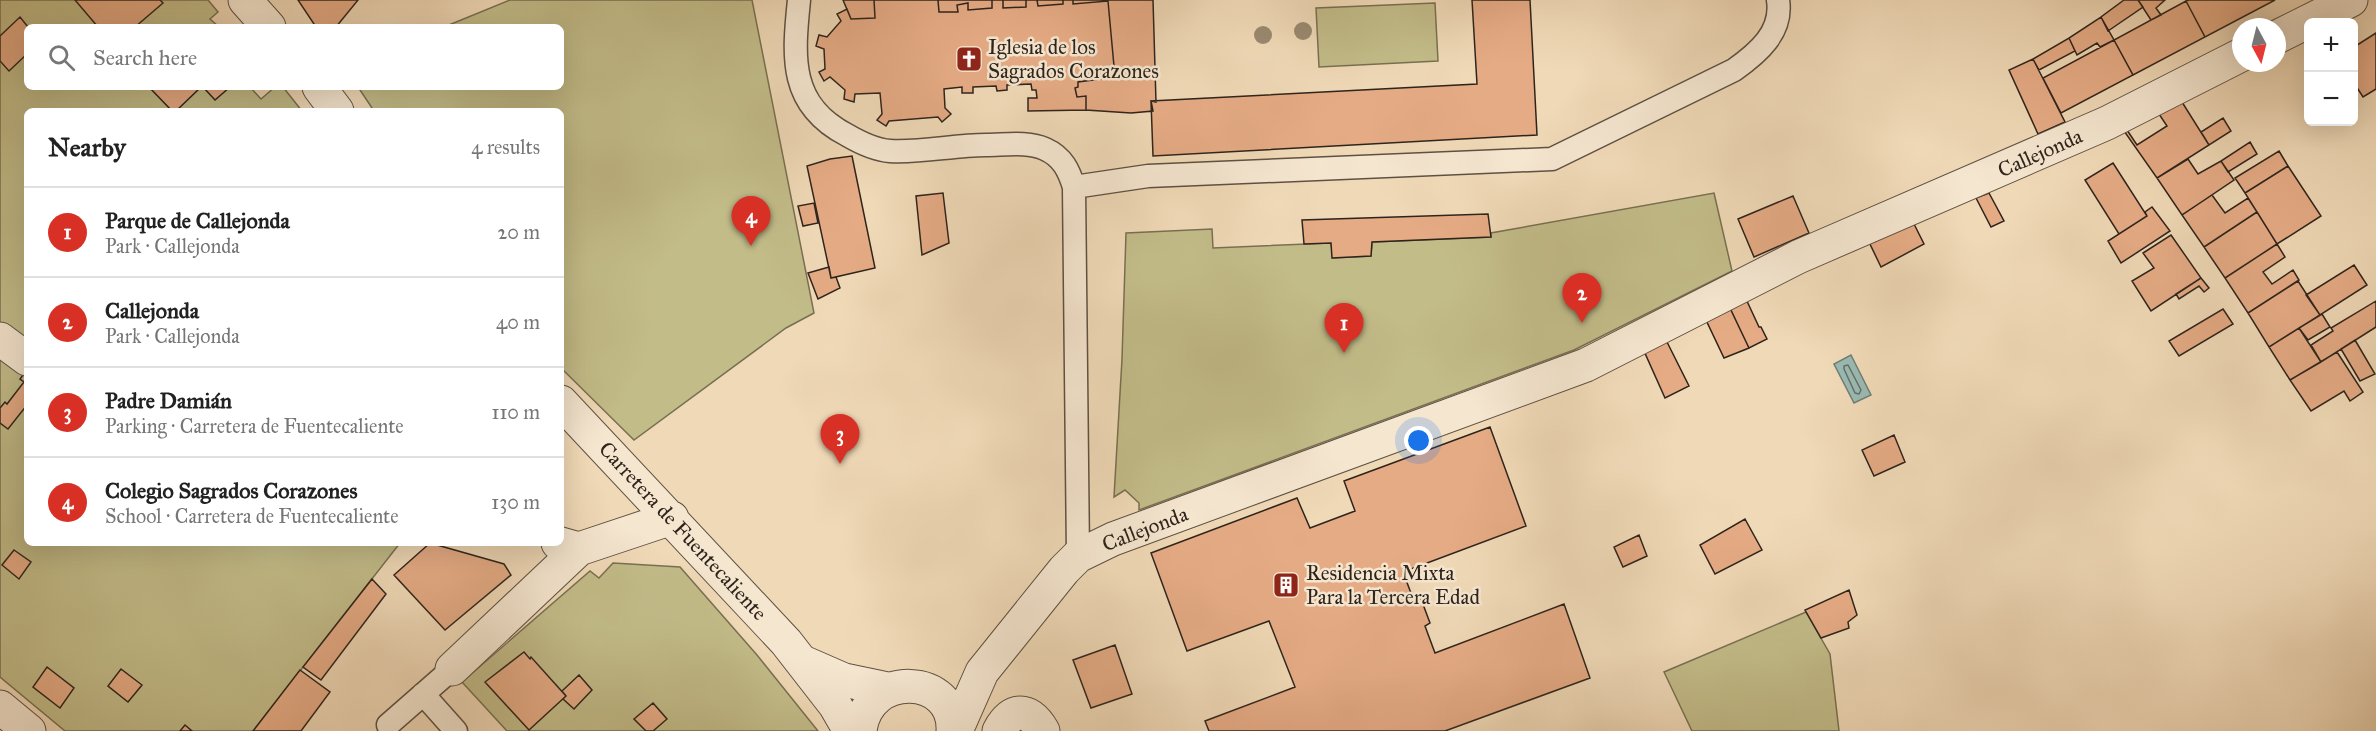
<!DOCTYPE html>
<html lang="en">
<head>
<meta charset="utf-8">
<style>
	body { margin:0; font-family:"IM FELL Great Primer",serif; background:#f2f2f2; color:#222 }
	.controls { position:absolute; right:18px; top:18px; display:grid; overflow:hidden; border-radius:9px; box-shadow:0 6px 24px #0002 }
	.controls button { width:54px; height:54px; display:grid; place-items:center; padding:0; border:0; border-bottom:2px solid #e0e0e0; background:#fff; color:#222; font:30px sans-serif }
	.compass { position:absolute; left:2232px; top:18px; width:54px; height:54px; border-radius:50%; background:#fff; box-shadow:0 6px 24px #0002; rotate:173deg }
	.you { position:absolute; left:1419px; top:441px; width:21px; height:21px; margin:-15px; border:4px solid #fff; border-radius:50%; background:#1a73e8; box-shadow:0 0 0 9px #1a73e833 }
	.badge { display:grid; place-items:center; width:39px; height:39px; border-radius:50%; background:#d93025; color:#fff; font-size:20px; font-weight:700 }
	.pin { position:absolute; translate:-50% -50px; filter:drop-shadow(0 2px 3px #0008) }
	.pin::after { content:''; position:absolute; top:32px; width:21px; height:18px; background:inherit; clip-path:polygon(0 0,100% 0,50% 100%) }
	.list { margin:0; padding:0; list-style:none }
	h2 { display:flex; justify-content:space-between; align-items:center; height:78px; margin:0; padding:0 24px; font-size:26px }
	h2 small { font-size:20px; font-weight:400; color:#767676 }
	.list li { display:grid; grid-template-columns:39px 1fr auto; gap:18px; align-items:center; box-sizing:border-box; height:90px; padding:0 24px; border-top:2px solid #e0e0e0 }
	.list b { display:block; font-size:22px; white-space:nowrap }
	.list p { margin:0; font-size:20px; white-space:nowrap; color:#767676 }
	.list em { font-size:20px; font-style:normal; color:#767676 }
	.icon { flex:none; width:33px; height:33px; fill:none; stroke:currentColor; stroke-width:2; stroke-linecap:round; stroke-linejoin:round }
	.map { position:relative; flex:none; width:2376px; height:731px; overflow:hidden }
	.search { position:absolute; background:#fff; box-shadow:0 6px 24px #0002; left:24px; top:24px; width:540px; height:66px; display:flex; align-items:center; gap:15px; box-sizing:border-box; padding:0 21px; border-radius:9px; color:#767676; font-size:22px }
	.panel { position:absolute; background:#fff; box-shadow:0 6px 24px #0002; left:24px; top:108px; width:540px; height:438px; border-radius:9px }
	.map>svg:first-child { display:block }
	.green { fill:#c2bc89; stroke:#787052; stroke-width:1.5 }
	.water { fill:#9abab2; stroke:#6f7e76; stroke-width:1.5 }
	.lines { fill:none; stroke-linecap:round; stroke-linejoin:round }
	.shore { stroke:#646f67; stroke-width:1.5 }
	.building { fill:#e5ab85; stroke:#2e241c; stroke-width:1.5 }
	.lane-casing { stroke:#5e5143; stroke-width:25 }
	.street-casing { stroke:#5e5143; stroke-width:35 }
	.lane { stroke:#f5e6d0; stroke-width:22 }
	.street { stroke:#f5e6d0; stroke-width:33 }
	.tree { fill:#9a8a71 }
	.labels { text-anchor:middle; stroke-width:5; stroke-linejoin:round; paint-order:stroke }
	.poi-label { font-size:21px; fill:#2e241c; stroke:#f5e6d0; text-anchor:start }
	.street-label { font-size:21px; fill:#2e241c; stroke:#f5e6d0 }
</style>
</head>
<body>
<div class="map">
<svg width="2376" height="731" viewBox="0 0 2376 731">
	<rect width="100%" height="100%" fill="#f0d9b7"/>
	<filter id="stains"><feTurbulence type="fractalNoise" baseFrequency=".00333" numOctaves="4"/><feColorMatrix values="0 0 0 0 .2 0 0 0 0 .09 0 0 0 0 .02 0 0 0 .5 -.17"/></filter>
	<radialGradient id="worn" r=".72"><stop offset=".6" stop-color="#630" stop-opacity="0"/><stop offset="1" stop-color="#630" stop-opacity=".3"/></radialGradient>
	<path class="green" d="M0 0H208L218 12 210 19 219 27H27V87H250L261 99 275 87H283L302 111H27V345L0 323Z
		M510 0H752L814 313 786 328 634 440 561 368V111H374L358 87H561V27H444Z
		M1435 3 1438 61 1319 67 1316 8Z
		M1714 193 1732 271 1574 350 1139 510V503L1125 490 1114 497 1122 359 1126 233 1212 229 1213 248 1331 243 1333 258 1371 256 1372 242 1491 237V233Z
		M0 355 27 371V543H400L253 731H65L0 677Z
		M613 563 680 567 757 655 818 731H507L462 682 590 571 599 578Z
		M1806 612 1830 654 1839 731H1692L1664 672Z"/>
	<path class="water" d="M1851 355 1871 395 1854 403 1834 364Z"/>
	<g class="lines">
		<path class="shore" d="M1848 365 1861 390 1859 394 1855 393 1844 369V366Z"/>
	</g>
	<path class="building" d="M75 0H160L163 3 135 27H98Z
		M298 0H358L336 27H316Z
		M843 0H874L875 18 851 19Z
		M874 0H938L939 12H958L957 5 968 3V10L992 8V0H1003V8L1026 7V0H1037L1038 6 1063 4V0H1073V4L1108 1 1115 77 1078 82V87L1075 88 1077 97 1086 96V110L1028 111V98H1037L1036 90H1032L1031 84 1007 85V90L997 91 996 86 973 87V93H962V87L944 89 945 108 951 114 942 122 938 117 889 121 886 126 877 120 882 114 880 93 855 94 854 102 844 99 845 90 830 77 824 81 819 72 825 69 824 49 816 46 819 35 827 37 841 21 837 14 847 9 851 19 875 18Z
		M938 0H992V8L968 10V3L957 5 958 12H939Z
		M1003 0H1026V7L1003 8Z
		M1037 0H1063V4L1038 6Z
		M1073 0H1153L1156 102 1151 101 1153 111 1131 113 1086 110V96L1077 97 1075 88 1078 87V82L1115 77 1108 1 1073 4Z
		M1472 0H1530L1537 135 1153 156 1151 101 1477 84Z
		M2124 0H2138L2143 7 2108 31 2101 17Z
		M2138 0H2165L2156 8 2161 15 2151 20Z
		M2189 0H2275L2205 37 2186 1Z
		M2186 1 2205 37 2133 75 2114 40Z
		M20 17 28 27 27 54 9 71 0 61V36Z
		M2101 17 2114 40 2100 47 2097 43 2077 55 2069 38Z
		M2376 33V89L2363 97 2354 83V47Z
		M2069 38 2075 51 2039 70 2033 59Z
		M2114 40 2133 75 2061 113 2043 78Z
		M2033 59 2065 122 2038 134 2009 70Z
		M149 87H201L176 111H172Z
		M203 87H230L215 100Z
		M2182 102 2209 145 2157 178 2124 131 2127 130 2137 145 2167 126 2159 114Z
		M2223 118 2231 131 2209 145 2201 132Z
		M2250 142 2257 154 2228 172 2221 161Z
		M2279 151 2288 166 2245 193 2235 178Z
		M852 156 875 268 831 278 807 166 830 159Z
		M2188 159 2198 174 2221 161 2234 180 2182 215 2157 178Z
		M2113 163 2147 216 2119 234 2085 180Z
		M2288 166 2321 216 2277 244 2245 193Z
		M943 193 949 243 922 255 916 196Z
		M1989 193 2004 221 1991 227 1976 198Z
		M2212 195 2225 213 2248 198 2257 212 2204 247 2182 215Z
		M1793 196 1809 233 1754 257 1738 219Z
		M814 203 818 223 803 226 798 206Z
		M2152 207 2170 231 2121 263 2108 241 2147 216 2145 212Z
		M2257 212 2277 244 2225 278 2204 247Z
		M1488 214 1491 237 1372 242 1371 256 1332 258 1331 243 1304 244 1302 220Z
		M1913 222 1924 244 1881 267 1869 242Z
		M2171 235 2201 278 2151 311 2132 281 2154 268 2143 253Z
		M2277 244 2285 257 2263 272 2272 284 2293 270 2299 280 2248 313 2225 278Z
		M2354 265 2367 285 2320 315 2306 295Z
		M829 267 831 278 836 277 840 288 818 299 808 273Z
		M2201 278 2209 288 2204 292 2199 286 2179 299 2176 294Z
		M2298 281 2320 315 2269 347 2248 313Z
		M1746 299 1759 327H1761L1767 339 1749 348 1730 308Z
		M2376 301V327L2321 362 2311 345 2333 331 2331 328Z
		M1730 308 1749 348 1724 358 1706 320Z
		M2223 309 2233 324 2179 356 2169 341Z
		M2322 314 2330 327 2308 340 2299 328Z
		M2299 328 2321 362 2290 380 2269 347Z
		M1666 340 1689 386 1665 398 1644 351Z
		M2355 340 2375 374 2360 381 2341 349Z
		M2337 352 2363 392 2350 401 2344 391 2311 411 2290 380Z
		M26 371 27 405 8 429 0 423V408L5 402 7 404 24 382 20 379Z
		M1490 427 1526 526 1403 572 1414 601 1421 599 1430 623 1425 626 1435 653 1564 604 1590 678 1445 731H1209L1205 721 1295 687 1269 621 1187 651 1151 553 1297 498 1310 528 1355 511 1344 481Z
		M1894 435 1905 462 1874 476 1862 450Z
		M1745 519 1762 550 1715 574 1700 545Z
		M1639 535 1647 556 1623 567 1614 547Z
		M430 543 504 564 511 575 445 630 394 575Z
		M14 550 31 562 19 579 2 565Z
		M372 579 386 594 321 680 303 667Z
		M1849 590 1857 615 1848 622 1849 628 1821 638 1805 610Z
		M1115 645 1132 694 1091 708 1073 660Z
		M524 652 530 659 531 657 566 696 529 730 485 682Z
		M47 667 74 688 60 708 33 687Z
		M121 669 142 685 128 702 108 686Z
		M300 670 330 692 301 731H253Z
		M579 675 592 690 574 709 563 699 566 696 562 691Z
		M653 703 667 719 653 731H646L634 719Z
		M185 725 192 731H180Z"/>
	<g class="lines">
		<defs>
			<path id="lane" d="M799 0C793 58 789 105 847 135 859 142 876 150 890 151 921 153 954 145 986 145 1004 145 1028 141 1045 149 1063 157 1069 171 1074 187
				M1078 556 1074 187 1148 176 1552 159 1734 70C1758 53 1783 32 1778 0
				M423 694 456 731
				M388 725 452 669"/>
			<path id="street" d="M245 0 269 27
				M2277 37 2351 0
				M319 87 337 111
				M0 339 27 359
				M561 402 786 642 835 705 850 731
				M558 543 579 549 672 518
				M805 663 844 680 887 689
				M452 669 579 549
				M0 707 29 731
				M860 731C867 669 956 674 953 731
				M956 731 982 672 1064 570 1078 556 1113 539 1586 365 1798 257 2107 123 2241 55
				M999 731C1012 707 1029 707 1043 731"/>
		</defs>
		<use href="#lane" class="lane-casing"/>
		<use href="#street" class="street-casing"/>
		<use href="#lane" class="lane"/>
		<use href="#street" class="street"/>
	</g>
	<g class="tree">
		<circle cx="1303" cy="31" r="9"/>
		<circle cx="1263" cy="35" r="9"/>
	</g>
	<defs>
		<symbol id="church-square" viewBox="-11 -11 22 22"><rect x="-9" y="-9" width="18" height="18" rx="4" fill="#8f2418" stroke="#f5e6d0"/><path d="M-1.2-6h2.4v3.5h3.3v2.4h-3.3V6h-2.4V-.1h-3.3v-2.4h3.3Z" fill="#fff"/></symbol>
		<symbol id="building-square" viewBox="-11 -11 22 22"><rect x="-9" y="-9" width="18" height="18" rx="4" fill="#8f2418" stroke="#f5e6d0"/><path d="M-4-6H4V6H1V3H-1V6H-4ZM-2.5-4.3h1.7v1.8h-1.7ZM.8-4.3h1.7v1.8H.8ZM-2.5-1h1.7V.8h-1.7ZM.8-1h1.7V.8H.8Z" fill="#fff"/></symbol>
	</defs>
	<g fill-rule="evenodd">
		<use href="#church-square" x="954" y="44" width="30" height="30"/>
		<use href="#building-square" x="1271" y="570" width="30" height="30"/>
	</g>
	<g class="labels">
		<g class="poi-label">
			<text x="988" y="54">Iglesia de los<tspan x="988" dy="24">Sagrados Corazones</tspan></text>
			<text x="1306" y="580">Residencia Mixta<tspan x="1306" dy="24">Para la Tercera Edad</tspan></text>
		</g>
		<g class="street-label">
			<text transform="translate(2040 153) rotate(-24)" y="7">Callejonda</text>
			<text transform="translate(1145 529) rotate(-21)" y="7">Callejonda</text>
			<text transform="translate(683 531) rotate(47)" y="7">Carretera de Fuentecaliente</text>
		</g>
	</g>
	<rect width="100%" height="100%" filter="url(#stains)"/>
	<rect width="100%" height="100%" fill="url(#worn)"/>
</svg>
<div class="controls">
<button>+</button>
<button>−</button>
</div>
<svg class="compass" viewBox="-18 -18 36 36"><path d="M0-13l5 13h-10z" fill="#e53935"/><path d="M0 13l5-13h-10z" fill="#767676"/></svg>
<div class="you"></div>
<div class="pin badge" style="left:1344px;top:353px">1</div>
<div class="pin badge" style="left:1582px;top:323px">2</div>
<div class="pin badge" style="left:840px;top:464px">3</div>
<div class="pin badge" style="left:751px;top:246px">4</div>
<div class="search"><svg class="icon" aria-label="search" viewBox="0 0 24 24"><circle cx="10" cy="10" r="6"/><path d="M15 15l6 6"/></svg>Search here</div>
<section class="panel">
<h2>Nearby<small>4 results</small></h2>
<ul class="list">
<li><span class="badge">1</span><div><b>Parque de Callejonda</b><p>Park · Callejonda</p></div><em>20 m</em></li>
<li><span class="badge">2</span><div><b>Callejonda</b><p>Park · Callejonda</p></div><em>40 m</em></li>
<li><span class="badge">3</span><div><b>Padre Damián</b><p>Parking · Carretera de Fuentecaliente</p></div><em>110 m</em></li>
<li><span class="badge">4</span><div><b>Colegio Sagrados Corazones</b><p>School · Carretera de Fuentecaliente</p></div><em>130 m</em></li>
</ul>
</section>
</div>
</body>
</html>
